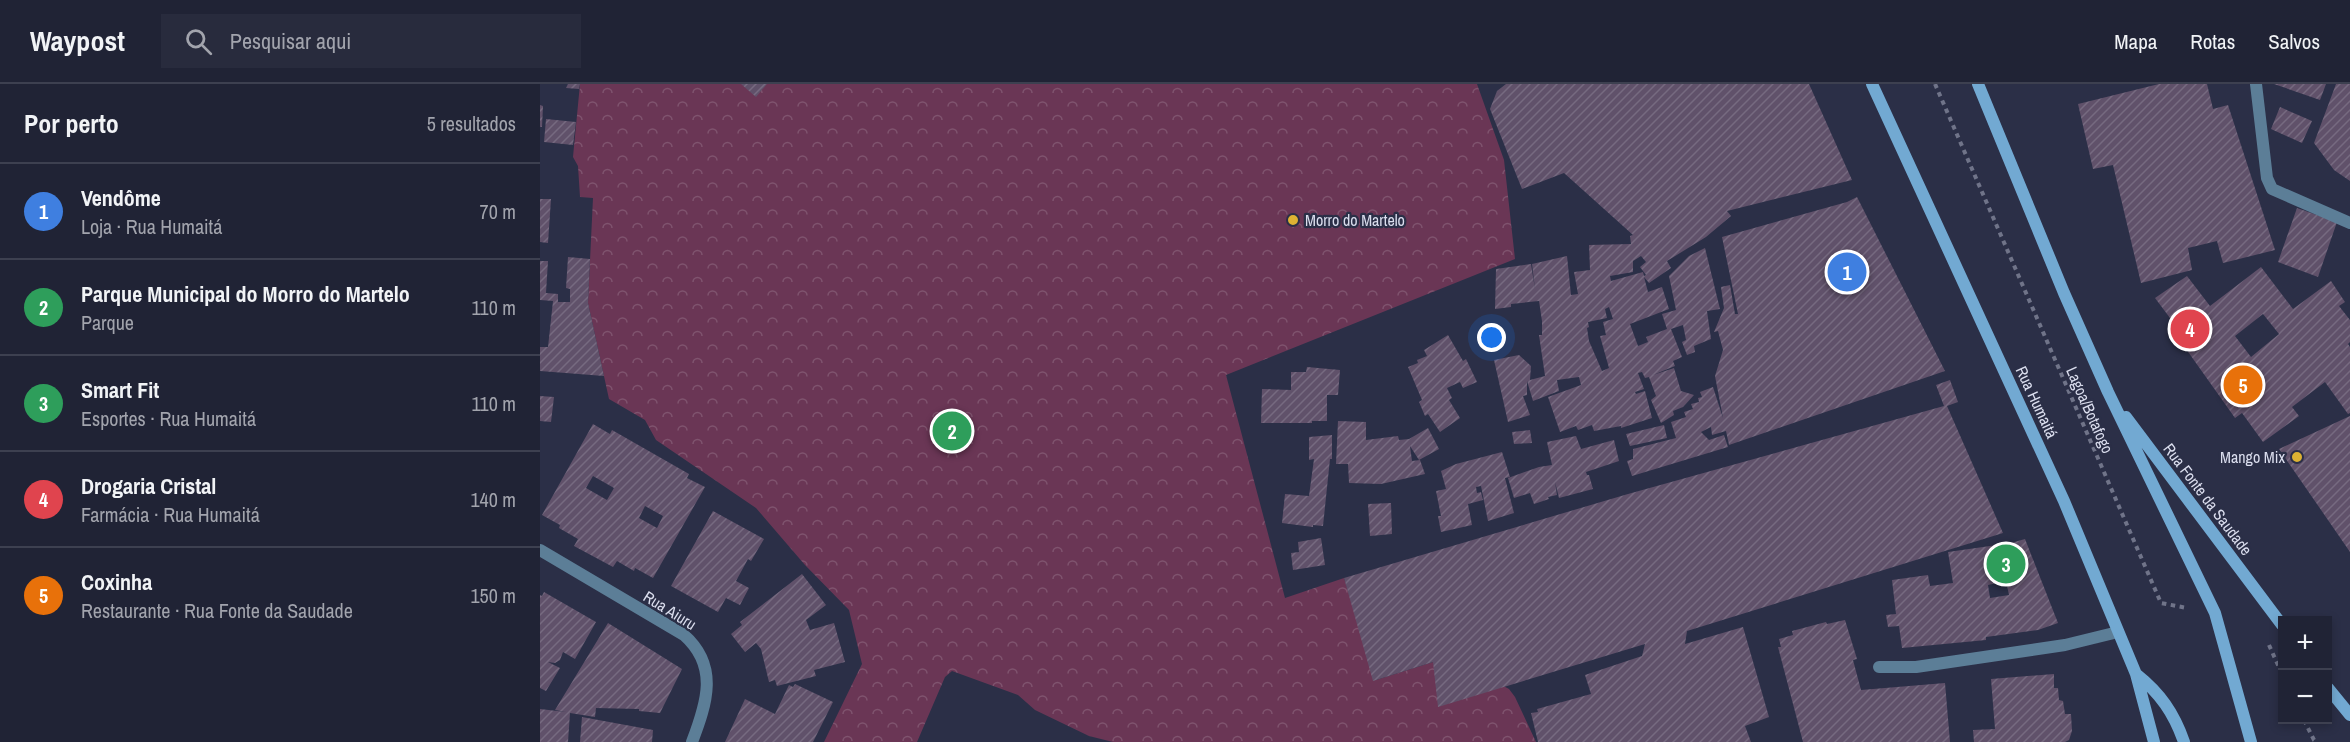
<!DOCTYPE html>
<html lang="pt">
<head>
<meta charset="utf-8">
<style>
	body { margin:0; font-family:"Archivo Narrow",sans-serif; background:#282b3d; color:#f1f3f6 }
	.controls { position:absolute; right:18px; bottom:18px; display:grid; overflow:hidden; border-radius:0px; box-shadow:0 3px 9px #0003 }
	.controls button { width:54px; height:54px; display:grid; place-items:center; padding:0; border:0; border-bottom:2px solid #3d4050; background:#202335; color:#f1f3f6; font:30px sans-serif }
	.you { position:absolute; left:952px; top:254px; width:21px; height:21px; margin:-15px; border:4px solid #fff; border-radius:50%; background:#1a73e8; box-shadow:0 0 0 9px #1a73e833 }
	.badge { display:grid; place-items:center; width:39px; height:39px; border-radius:50%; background:#db2777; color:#fff; font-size:20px; font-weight:700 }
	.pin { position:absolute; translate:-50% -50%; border:3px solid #fff; box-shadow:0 2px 6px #0006 }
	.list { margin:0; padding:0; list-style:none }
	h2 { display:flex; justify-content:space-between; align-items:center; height:78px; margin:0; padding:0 24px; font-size:26px }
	h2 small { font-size:20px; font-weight:400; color:#a2a4ad }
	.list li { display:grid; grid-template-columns:39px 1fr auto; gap:18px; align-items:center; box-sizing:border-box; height:96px; padding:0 24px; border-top:2px solid #3d4050 }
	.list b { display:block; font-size:22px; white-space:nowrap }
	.list p { margin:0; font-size:20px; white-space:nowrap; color:#a2a4ad }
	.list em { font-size:20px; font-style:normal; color:#a2a4ad }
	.icon { flex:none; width:33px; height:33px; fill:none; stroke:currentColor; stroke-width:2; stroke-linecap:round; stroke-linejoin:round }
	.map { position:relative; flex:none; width:1810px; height:658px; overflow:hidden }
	header { display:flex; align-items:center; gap:36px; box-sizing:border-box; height:84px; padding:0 30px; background:#202335; border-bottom:2px solid #3d4050 }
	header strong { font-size:28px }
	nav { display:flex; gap:33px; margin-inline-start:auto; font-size:21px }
	.search { width:420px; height:54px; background:#282b3d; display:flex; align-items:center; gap:15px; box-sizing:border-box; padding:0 21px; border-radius:0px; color:#a2a4ad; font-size:22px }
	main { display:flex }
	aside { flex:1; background:#202335 }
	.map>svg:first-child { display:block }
	.forest { fill:url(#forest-crowns) }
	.building { fill:url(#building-hatch); fill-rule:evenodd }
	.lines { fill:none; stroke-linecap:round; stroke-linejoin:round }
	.path { stroke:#707489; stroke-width:4; stroke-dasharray:4.5 4.5; stroke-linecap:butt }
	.lane { stroke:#5c7e97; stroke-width:12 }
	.street { stroke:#5c7e97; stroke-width:12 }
	.secondary { stroke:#72a9d2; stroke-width:12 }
	.poi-dot { fill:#ddb233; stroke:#2b2f47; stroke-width:2 }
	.labels { text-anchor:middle; stroke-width:4.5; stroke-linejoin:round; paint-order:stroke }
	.poi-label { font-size:16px; fill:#dbdeee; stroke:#2b2f47; text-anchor:start }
	.street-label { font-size:16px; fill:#dbdeee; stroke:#2b2f47 }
</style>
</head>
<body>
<header>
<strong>Waypost</strong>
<div class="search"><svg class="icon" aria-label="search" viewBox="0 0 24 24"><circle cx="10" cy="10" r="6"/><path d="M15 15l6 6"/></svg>Pesquisar aqui</div>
<nav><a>Mapa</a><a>Rotas</a><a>Salvos</a></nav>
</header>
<main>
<aside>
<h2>Por perto<small>5 resultados</small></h2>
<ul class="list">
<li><span class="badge" style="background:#3f7fe0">1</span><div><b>Vendôme</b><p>Loja · Rua Humaitá</p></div><em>70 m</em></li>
<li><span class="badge" style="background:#2e9e5b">2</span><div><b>Parque Municipal do Morro do Martelo</b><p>Parque</p></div><em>110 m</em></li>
<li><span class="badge" style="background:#2e9e5b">3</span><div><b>Smart Fit</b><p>Esportes · Rua Humaitá</p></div><em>110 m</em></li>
<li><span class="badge" style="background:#e0444e">4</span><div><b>Drogaria Cristal</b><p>Farmácia · Rua Humaitá</p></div><em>140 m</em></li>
<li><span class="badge" style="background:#e8710a">5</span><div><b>Coxinha</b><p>Restaurante · Rua Fonte da Saudade</p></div><em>150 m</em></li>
</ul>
</aside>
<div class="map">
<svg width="1810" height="658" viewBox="0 0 1810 658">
	<defs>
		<pattern id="forest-crowns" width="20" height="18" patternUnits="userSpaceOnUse" patternTransform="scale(1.5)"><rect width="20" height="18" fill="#6a3655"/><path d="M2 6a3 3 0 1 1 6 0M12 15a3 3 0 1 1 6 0" fill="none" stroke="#7f536e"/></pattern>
		<pattern id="building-hatch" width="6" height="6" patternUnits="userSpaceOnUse" patternTransform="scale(1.5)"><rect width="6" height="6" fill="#60516a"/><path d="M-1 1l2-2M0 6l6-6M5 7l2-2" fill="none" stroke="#766a80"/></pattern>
	</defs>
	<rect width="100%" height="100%" fill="#2b2f47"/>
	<path class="forest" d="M40 0H937L964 76 975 175 686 291 745 514 804 494 836 596 893 578 952 596 969 605 975 613 996 658H573L549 652 495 626 478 611 412 587 405 593 377 658H284L322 580 309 526 265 481 216 424 116 356 105 336 69 315 48 219 53 114 40 113 38 82 33 73Z"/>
	<path class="building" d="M28 0H40L39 5 26 4Z
		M201 0H227L216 13Z
		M966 0H1269L1312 96 1187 127 1191 132 1166 153 1127 177 1131 184 1109 199 1104 193 1108 208 1122 203 1129 225 1090 240 1098 262 1108 258 1106 253 1127 245 1122 230 1136 226 1129 192 1149 172 1165 164 1180 225 1167 227 1171 255 1154 262 1155 268 1147 271 1142 258 1146 256 1143 241 1131 245 1142 273 1133 277 1135 282 1113 291 1134 284 1141 307 1154 311 1143 323 1133 327 1134 331 1121 339 1111 316 1116 312 1109 293 1105 294 1102 288 1098 289 1104 305 1095 308 1096 310 1105 307 1112 334 1081 344V342L1054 347 1052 341 1038 346 1036 342 1020 348 1008 313 1041 301 1039 293 1017 296 1019 307 993 317 987 297V311L983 312 990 331 968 338 954 276 979 271 991 282 990 296 1005 292 999 251H1002V237L999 217 971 220V223L955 225 956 185 991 180 995 205 992 180 1027 172 1031 211 1038 210 1034 188 1050 186 1049 161 1091 160 1090 152 1093 151 1024 89 982 105 950 25 957 7ZM1101 172 1106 178 1100 183 1106 191 1104 192 1103 188 1071 197 1070 192 1093 188V177ZM1069 223 1073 235 1063 238 1066 251 1060 252 1069 284 1062 287 1049 257 1047 244 1049 243 1048 238 1067 234 1065 225Z
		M1619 0H1667L1673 25 1688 21 1735 166 1683 179 1677 157 1648 164 1652 186 1601 199 1573 81 1553 85 1538 20Z
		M1734 0H1786L1780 16Z
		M1796 0H1810V97L1794 86 1774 59Z
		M0 21 3 22 2 43H0Z
		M1740 23 1772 37 1762 59 1731 45Z
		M6 35 36 38 33 61 4 58Z
		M1317 113 1405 287 1189 361 1186 347 1172 351 1171 343 1161 348 1169 356 1184 351 1188 363 1092 392 1087 377 1093 375V365L1136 354 1131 338 1146 333 1144 328 1153 325 1151 320 1159 318 1158 314 1162 313 1160 308 1173 303 1183 334 1175 292 1183 266 1178 247 1174 248 1184 224 1181 203 1190 201 1195 230H1198L1182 153 1307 118Z
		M0 115H11L8 159 0 158Z
		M1757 124 1797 138 1778 193 1738 178Z
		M28 173 50 175 48 219 64 292 0 287V263H8L13 217 0 216V177H8L6 209 18 210V218H30V205L26 204Z
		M1721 183 1753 225 1791 197 1805 218 1799 222 1810 236V258L1808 260 1810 263V329L1808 330 1785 298 1752 323 1759 332 1723 358 1702 329 1695 334 1629 241 1633 238 1615 214 1647 192 1670 222ZM1723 230 1739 250 1711 273 1695 252Z
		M908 251 923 277 926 275 937 298 923 304 920 298 907 304 912 314 909 316 920 334 900 348 888 330 885 332 879 318 882 316 868 283 878 279 877 276 887 272 884 266Z
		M767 283 800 286 798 311H787V337H772V339H721L722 305 751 306V288H766Z
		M1410 296 1418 318 1407 322 1463 449 1147 547 1145 560 1203 543 1229 633 1205 642 1211 658H998L991 629 998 628 997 625 1051 610 1045 591 1102 572 1105 560 898 623 893 578 833 597 804 494 1088 410 1404 322 1396 301Z
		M0 312 14 313 11 338 0 337Z
		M1810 332V468L1739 365Z
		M798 337 826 338V356L858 352 859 356 869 355 888 344 899 365 879 376 870 362 872 377 880 376 885 390 841 400 809 399 808 380H796Z
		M53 340 70 350 72 346 149 390 147 394 165 403 113 494 95 484 94 487 77 477 73 483 34 462 38 455 19 444 20 441 2 431ZM53 392 74 404 67 416 46 404ZM105 422 123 432 117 444 99 434Z
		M1124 341 1127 354 1090 362 1086 350Z
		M990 346 992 359 974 360 972 348Z
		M792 351V375H790L783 442 773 441V443L742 439 745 410 769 412 774 375 769 376V353Z
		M1036 352 1041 365 1074 356 1079 377 1046 388 1047 391H1049L1053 405 1019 414 1015 398 1017 411 1008 413 1009 415 994 420 990 409 974 414 968 394 999 383 1012 381 1007 358Z
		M962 368 970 393 965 394 974 429 948 437 941 402 936 403 937 409 941 408 943 416 928 420 932 441 901 448 898 432H901L896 407 906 405 901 387 916 380Z
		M851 419 852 450 830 452 828 420Z
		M173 427 224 455 211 477 208 475 196 497 209 504 200 521 186 514 178 528 131 502Z
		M781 454 785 481 753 486 751 469 759 468 758 458Z
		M1485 455 1518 539 1498 546 1446 553V556L1362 564 1359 542 1348 543 1346 531 1356 530 1352 496 1388 491 1390 502 1413 499 1408 468 1471 459ZM1466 497 1469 511 1450 514 1448 501Z
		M262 490 286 521 266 536 270 546 294 539 305 578 274 586 276 592 237 602 235 596 229 598 221 565 216 559 205 568 191 550 202 541 200 538Z
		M4 508 56 538 35 575 23 568 20 576 15 579 8 578 20 584 6 607 0 604V511L2 512Z
		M1305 536 1317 575 1313 576 1321 606 1405 599 1410 658H1263L1238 563H1241L1239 555 1253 551 1252 547 1286 538 1287 540Z
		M68 539 142 585 120 629 99 627V625L56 624 55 633 30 629 28 658H0V625L26 628 15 626Z
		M1514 590V604H1518L1519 616 1523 617 1525 630H1531L1532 647 1529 656 1525 658H1434L1433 646 1455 645 1451 595Z
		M255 600 293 618 273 658H185L205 615 235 630 249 601 253 603Z
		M42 633 113 646 112 658H40Z"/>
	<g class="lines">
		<path class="path" d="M1395 0 1621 519 1647 524
			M1729 561 1742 590
			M1764 636 1774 656 1777 658"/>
		<path class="lane" d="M1339 583H1376L1525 561 1578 548"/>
		<path class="street" d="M1716 0 1727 94 1732 105 1810 139
			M0 466 144 551C179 582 167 619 152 658"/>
		<path class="secondary" d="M1332 0 1524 417 1596 590 1614 658
			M1438 0 1524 209 1568 308 1675 529 1711 658
			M1586 333 1742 541
			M1596 590C1620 609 1634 629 1644 658
			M1788 604 1810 631"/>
	</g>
	<g class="poi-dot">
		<circle cx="753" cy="136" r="6"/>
		<circle cx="1757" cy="373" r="6"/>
	</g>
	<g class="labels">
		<g class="poi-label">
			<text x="765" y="142">Morro do Martelo</text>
			<text x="1745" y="379" text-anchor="end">Mango Mix</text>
		</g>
		<g class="street-label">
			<text transform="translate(1497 318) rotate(65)" y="6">Rua Humaitá</text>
			<text transform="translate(1550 326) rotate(66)" y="6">Lagoa/Botafogo</text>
			<text transform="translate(1668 415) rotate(53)" y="6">Rua Fonte da Saudade</text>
			<text transform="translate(130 526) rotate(32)" y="6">Rua Aiuru</text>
		</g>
	</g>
</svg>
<div class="controls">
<button>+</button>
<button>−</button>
</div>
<div class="you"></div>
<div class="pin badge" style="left:1307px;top:188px;background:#3f7fe0">1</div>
<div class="pin badge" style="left:412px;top:347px;background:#2e9e5b">2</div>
<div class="pin badge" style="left:1466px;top:480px;background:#2e9e5b">3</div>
<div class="pin badge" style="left:1650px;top:245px;background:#e0444e">4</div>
<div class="pin badge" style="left:1703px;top:301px;background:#e8710a">5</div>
</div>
</main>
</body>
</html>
